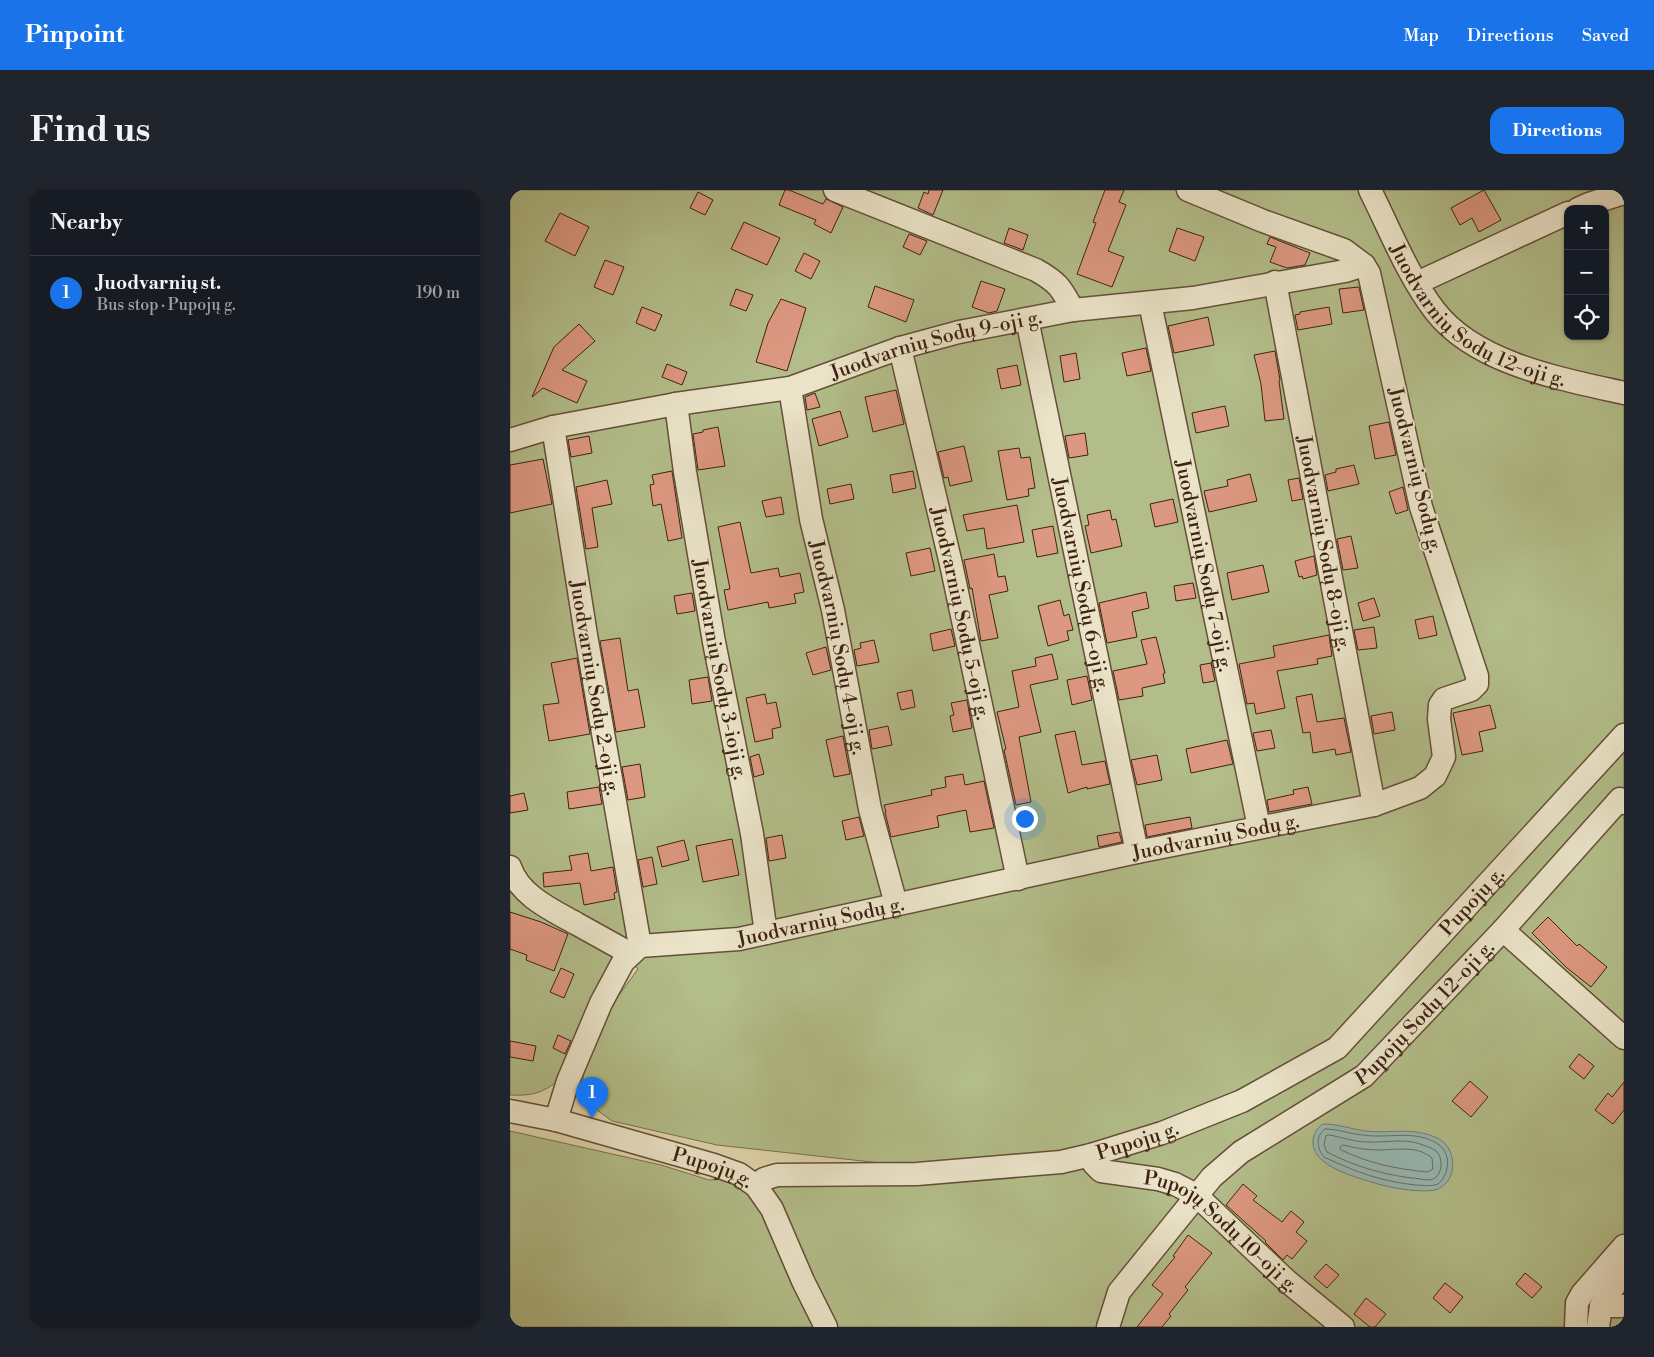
<!DOCTYPE html>
<html lang="en">
<head>
<meta charset="utf-8">
<style>
	body { margin:0; font-family:"Libre Bodoni",serif; background:#20242c; color:#f1f3f6 }
	.controls { position:absolute; right:15px; top:15px; display:grid; overflow:hidden; border-radius:10px; box-shadow:0 1px 4px #0004 }
	.controls button { width:45px; height:45px; display:grid; place-items:center; padding:0; border:0; border-bottom:1px solid #363941; background:#171b24; color:#f1f3f6; font:25px sans-serif }
	.you { position:absolute; left:514px; top:628px; width:18px; height:18px; margin:-12px; border:4px solid #fff; border-radius:50%; background:#1a73e8; box-shadow:0 0 0 8px #1a73e833 }
	.badge { display:grid; place-items:center; width:32px; height:32px; border-radius:50%; background:#1a73e8; color:#fff; font-size:16px; font-weight:700 }
	.pin { position:absolute; translate:-50% -41px; filter:drop-shadow(0 1px 2px #0008) }
	.pin::after { content:''; position:absolute; top:26px; width:18px; height:15px; background:inherit; clip-path:polygon(0 0,100% 0,50% 100%) }
	.list { margin:0; padding:0; list-style:none }
	h2 { display:flex; justify-content:space-between; align-items:center; height:65px; margin:0; padding:0 20px; font-size:21px }
	h2 small { font-size:16px; font-weight:400; color:#9ea1a6 }
	.list li { display:grid; grid-template-columns:32px 1fr auto; gap:15px; align-items:center; box-sizing:border-box; height:75px; padding:0 20px; border-top:1px solid #363941 }
	.list b { display:block; font-size:19px; white-space:nowrap }
	.list p { margin:0; font-size:16px; white-space:nowrap; color:#9ea1a6 }
	.list em { font-size:16px; font-style:normal; color:#9ea1a6 }
	.icon { flex:none; width:28px; height:28px; fill:none; stroke:currentColor; stroke-width:2; stroke-linecap:round; stroke-linejoin:round }
	.map { position:relative; flex:none; width:1114px; height:1137px; overflow:hidden; border-radius:15px }
	header { display:flex; align-items:center; gap:30px; box-sizing:border-box; height:70px; padding:0 25px; background:#1a73e8; color:#fff }
	header strong { font-size:24px }
	nav { display:flex; gap:28px; margin-inline-start:auto; font-size:18px }
	.intro { display:flex; align-items:center; justify-content:space-between; box-sizing:border-box; height:120px; padding:0 30px }
	h1 { margin:0; font-size:35px }
	.button { padding:12px 22px; border-radius:15px; background:#1a73e8; color:#fff; font-size:18px; font-weight:700 }
	main { display:flex; gap:30px; padding:0 30px }
	aside { flex:1; background:#171b24; border-radius:15px; box-shadow:0 1px 4px #0004 }
	.map>svg:first-child { display:block }
	.green { fill:#b2bd89; stroke:#78704e; fill-rule:evenodd }
	.water { fill:#96b7b1; stroke:#737b71 }
	.lines { fill:none; stroke-linecap:round; stroke-linejoin:round }
	.shore { stroke:#6a6c62; stroke-width:1 }
	.building { fill:#dd9881; stroke:#3e2212 }
	.minor-casing { stroke:#664f38; stroke-width:25 }
	.minor { stroke:#ebe4c9; stroke-width:22 }
	.labels { text-anchor:middle; stroke-width:4; stroke-linejoin:round; paint-order:stroke }
	.street-label { font-size:20px; fill:#3e2212; stroke:#ebe4c9 }
</style>
</head>
<body>
<header>
<strong>Pinpoint</strong>
<nav><a>Map</a><a>Directions</a><a>Saved</a></nav>
</header>
<div class="intro"><h1>Find us</h1><a class="button">Directions</a></div>
<main>
<aside>
<h2>Nearby<small></small></h2>
<ul class="list">
<li><span class="badge">1</span><div><b>Juodvarnių st.</b><p>Bus stop · Pupojų g.</p></div><em>190 m</em></li>
</ul>
</aside>
<div class="map">
<svg width="1114" height="1137" viewBox="0 0 1114 1137">
	<rect width="100%" height="100%" fill="#e0d5ac"/>
	<filter id="stains"><feTurbulence type="fractalNoise" baseFrequency=".004" numOctaves="4"/><feColorMatrix values="0 0 0 0 .2 0 0 0 0 .09 0 0 0 0 .02 0 0 0 .5 -.17"/></filter>
	<radialGradient id="worn" r=".72"><stop offset=".6" stop-color="#630" stop-opacity="0"/><stop offset="1" stop-color="#630" stop-opacity=".3"/></radialGradient>
	<path class="green" d="M0 0H1114V1137H0V941L151 975 199 990 389 975 207 955 102 931 83 917 73 892 74 872 101 816 128 779 114 765 51 889C32 903 23 906 0 905ZM1058 19H1095V146H1058Z"/>
	<path class="water" d="M813 934C828 934 841 939 855 941 881 944 904 936 929 949 947 959 948 990 928 999 916 1004 882 998 868 994 849 988 802 977 803 952 803 944 807 938 813 934Z"/>
	<g class="lines">
		<path class="shore" d="M815 939C828 939 840 944 853 945 878 949 905 939 928 954 936 960 939 969 937 978 936 984 933 990 928 994 921 997 913 995 905 995 870 991 846 982 814 967 807 959 805 946 815 939Z
			M819 945C832 947 844 952 857 952 874 953 894 948 910 954 916 956 923 958 927 962 934 970 932 988 920 990 914 990 907 988 901 988 871 984 844 976 817 962L814 955 816 946Z
			M833 955C845 958 856 960 868 960 887 960 907 955 922 968L923 979 918 982C886 979 861 974 831 960L830 957Z"/>
	</g>
	<path class="building" d="M275 0H279L313 14 316 9 333 17 321 43 304 34 306 30 269 15Z
		M419 0H433L423 25 408 18 414 2 418 4Z
		M595 0H614L609 12 616 15 598 61 614 67 602 97 567 84 586 33 583 32Z
		M974 0 991 30 969 42 962 28 950 35 941 18Z
		M188 2 203 10 195 25 180 18Z
		M50 23 79 37 65 66 35 51Z
		M234 32 270 48 257 75 221 59Z
		M499 38 518 45 513 60 494 53Z
		M667 38 694 47 685 71 659 61Z
		M399 44 417 51 410 65 393 57Z
		M760 47 800 63 795 75 777 78 760 72 766 57 757 54Z
		M294 63 310 71 301 89 285 81Z
		M95 70 114 77 103 105 84 97Z
		M471 91 495 99 487 121 479 123 462 117Z
		M365 96 404 110 396 132 358 117Z
		M849 97 854 120 833 123 829 99Z
		M226 99 243 105 236 121 220 115Z
		M271 109 296 118 277 181 246 172 258 133Z
		M132 117 152 125 145 141 126 133Z
		M819 117 822 134 788 140 785 125 790 124V122Z
		M698 127 704 155 664 163 658 136Z
		M69 134 85 151 52 180 77 191 67 213 33 198 22 207 44 157Z
		M636 158 641 181 617 186 612 163Z
		M765 161 770 190 769 191 774 229 755 231 751 194 744 165Z
		M566 163 570 189 554 192 550 166Z
		M157 174 177 182 172 195 152 187Z
		M507 175 511 195 491 199 487 179Z
		M386 200 394 234 363 242 355 207Z
		M305 203 310 217 297 220 295 207Z
		M715 216 719 236 686 243 682 223Z
		M330 221 338 247 309 256 302 229Z
		M879 232 886 265 865 269 859 236Z
		M208 237 215 276 188 280 183 244 193 242V240Z
		M575 243 578 265 559 268 555 246Z
		M79 246 82 263 61 267 58 250Z
		M454 256 462 291 440 296 438 287 434 288 428 262Z
		M509 258 511 268 520 267 525 298 518 299 519 306 497 310 488 261Z
		M33 269 42 314 0 323V275Z
		M844 275 849 294 818 301 815 285 826 282V279Z
		M162 281 172 348 158 351 151 314 143 316 140 295 144 294 142 285Z
		M403 281 406 298 383 303 380 285Z
		M740 284 747 311 699 322 694 301 718 296 717 290Z
		M789 288 793 309 782 311 778 290Z
		M97 290 102 314 82 318 88 357 76 359 66 297Z
		M341 294 344 309 320 314 317 299Z
		M893 297 898 320 886 324 879 302Z
		M271 307 274 324 256 327 252 311Z
		M663 309 668 332 645 337 640 314Z
		M507 315 514 352 477 359 474 338 457 341 453 325Z
		M600 320 602 330 606 329 612 356 581 363 575 336 579 335 577 325Z
		M230 332 241 383 268 378 270 387 290 383 294 402 284 404 286 413 259 418 258 412 218 420 214 400 220 399 208 337Z
		M543 336 548 363 527 367 522 340Z
		M841 346 848 378 833 380 827 349Z
		M420 358 425 381 401 386 396 363Z
		M484 364 488 387 495 386 498 401 479 405 488 448 471 451 462 398 460 399 454 370Z
		M804 366 807 385 793 389 792 386 789 387 785 371Z
		M753 375 759 402 722 410 717 383Z
		M683 393 686 408 666 411 664 396Z
		M636 402 639 418 622 422 627 447 597 453 589 413Z
		M182 403 185 421 167 424 164 406Z
		M864 408 870 426 853 431 848 413Z
		M550 410 554 426 559 424 563 440 557 441 559 450 538 456 528 416Z
		M923 426 927 445 909 449 905 430Z
		M864 437 867 458 848 460 844 440Z
		M441 439 445 456 423 461 420 444Z
		M819 445 822 466 807 469 808 474 767 481 775 518 746 524 744 513 737 514 729 474 765 467 763 456Z
		M646 447 655 483 653 484 655 493 632 498 633 506 609 510 603 481 637 474 631 450Z
		M110 448 118 501 128 499 135 537 106 542 90 451Z
		M364 450 369 472 347 476 344 460 351 458 350 453Z
		M316 457 321 480 303 485 296 463Z
		M542 464 548 489 520 495 531 542 509 547 521 612 506 615 494 560 496 559 487 522 509 517 502 481 526 476 525 468Z
		M67 468 80 544 39 551 33 515 49 513 41 473Z
		M701 473 705 491 693 493 690 475Z
		M577 486 582 510 562 515 557 490Z
		M198 487 202 511 182 514 179 490Z
		M402 500 405 517 391 520 387 503Z
		M255 504 257 514 266 512 271 537 262 539 263 548 245 552 236 508Z
		M802 504 807 532 834 528 841 562 826 565 825 559 803 563 800 542 793 543 786 507Z
		M457 510 462 538 443 542 440 526 444 525 441 513Z
		M980 515 986 538 969 542 973 561 952 565 943 523Z
		M882 522 885 540 864 544 861 526Z
		M378 536 382 555 362 559 359 540Z
		M761 540 765 558 747 561 743 543Z
		M565 541 572 575 595 571 600 594 577 599V597L558 603 545 545Z
		M333 546 340 584 324 587 316 550Z
		M717 550 723 574 681 583 676 559Z
		M249 564 254 584 244 587 240 567Z
		M647 565 652 590 627 595 621 570Z
		M130 574 135 607 118 610 112 577Z
		M453 584 455 595 474 591 484 638 460 642 456 620 427 626 429 637 381 647 375 622H376L374 615 422 605 421 600 436 597 435 587Z
		M89 597 92 614 59 619 57 602Z
		M798 597 802 614 759 622 757 610 784 604 783 600Z
		M14 603 18 620 0 623V606Z
		M349 627 354 646 336 650 332 631Z
		M680 627 682 638 637 647 635 635Z
		M609 642 612 652 589 657 587 646Z
		M272 645 276 668 259 671 256 648Z
		M222 649 229 685 193 692 186 656Z
		M174 650 179 670 152 677 147 657Z
		M78 663 81 681 103 677 107 702 104 703 105 709 74 715 70 693 34 697 33 683 62 680 59 666Z
		M142 667 147 694 133 697 128 670Z
		M0 722 31 732 58 744 44 781 16 770 17 765 0 759Z
		M1038 727 1067 756 1069 754 1097 777 1081 797 1057 778 1022 743Z
		M51 778 64 784 54 808 40 802Z
		M48 845 61 851 55 864 43 858Z
		M0 851 26 856 23 871 0 867Z
		M1069 864 1084 876 1074 889 1059 877Z
		M960 891 978 907 961 927 942 911Z
		M1114 892V920L1103 934 1085 920 1098 903 1102 907Z
		M733 994 747 1006 743 1010 772 1032 781 1021 794 1032 786 1042 797 1051 782 1069 777 1065 773 1070 755 1052 756 1051 716 1015Z
		M678 1045 702 1063 675 1097 678 1100 659 1124 661 1126 652 1137H627L653 1104 642 1095 665 1067 663 1066Z
		M816 1074 829 1085 817 1098 804 1087Z
		M1015 1083 1032 1097 1022 1108 1006 1094Z
		M935 1093 953 1107 940 1123 923 1108Z
		M856 1108 876 1124 865 1137H860L844 1124Z"/>
	<g class="lines">
		<defs>
			<g id="minor">
				<path d="M325 0 526 80C549 93 551 98 563 120"/>
				<path id="s1" d="M860 0C880 40 898 86 925 121 966 174 1052 189 1114 203"/>
				<path d="M1068 19 1079 14 1114 3"/>
				<path id="s2" d="M765 92 864 615"/>
				<path d="M907 93 1058 23"/>
				<path id="s3" d="M640 113 749 637"/>
				<path id="s4" d="M517 129 627 662"/>
				<path id="s5" d="M390 158 441 374 508 689"/>
				<path id="s6" d="M280 198 301 329 323 420 360 619 386 714"/>
				<path id="s7" d="M166 214 175 282 204 452 242 644 256 743"/>
				<path id="s8" d="M43 237 76 445 130 756"/>
				<path id="s9" d="M0 250 43 237 166 214 280 198 390 158 449 142 563 120 683 108 835 81 854 75"/>
				<path d="M0 677C10 706 42 720 67 734 85 744 103 754 121 764"/>
				<path d="M993 740 1114 848"/>
				<path id="s10" d="M0 921 46 930 204 975 229 984 246 996 262 1019 293 1091 316 1137"/>
				<path id="s11" d="M46 930 58 891 91 813 113 772 130 756 229 749 627 662 864 615 910 598 925 586 934 567 929 529 930 515 934 509 961 500 967 494V486L911 317 859 83 854 75 834 60 753 31 678 0"/>
				<path id="s12" d="M581 965 584 974 591 981 648 989 665 994 686 1005 777 1091 833 1137"/>
				<path id="s13" d="M246 996 254 989 267 985 407 984 551 972 581 965 652 943 732 911 827 858 1114 545"/>
				<path d="M1091 1116H1114"/>
				<path id="s14" d="M598 1137 609 1102 702 987 731 962 854 886 993 740 1110 609 1114 613"/>
				<path d="M1066 1137 1067 1113 1072 1104 1114 1056"/>
				<path d="M1088 1137 1091 1116 1114 1081"/>
			</g>
		</defs>
		<use href="#minor" class="minor-casing"/>
		<use href="#minor" class="minor"/>
	</g>
	<g class="labels">
		<g class="street-label">
			<text dy="7" stroke="none"><textPath href="#s1" startOffset="174">Juodvarnių Sodų 12-oji g.</textPath></text>
			<text dy="7" stroke="none"><textPath href="#s9" startOffset="438">Juodvarnių Sodų 9-oji g.</textPath></text>
			<text transform="translate(906 280) rotate(76)" y="7">Juodvarnių Sodų g.</text>
			<text dy="7" stroke="none"><textPath href="#s2" startOffset="266">Juodvarnių Sodų 8-oji g.</textPath></text>
			<text dy="7" stroke="none"><textPath href="#s3" startOffset="268">Juodvarnių Sodų 7-oji g.</textPath></text>
			<text dy="7" stroke="none"><textPath href="#s4" startOffset="271">Juodvarnių Sodų 6-oji g.</textPath></text>
			<text dy="7" stroke="none"><textPath href="#s5" startOffset="272">Juodvarnių Sodų 5-oji g.</textPath></text>
			<text dy="7" stroke="none"><textPath href="#s6" startOffset="264">Juodvarnių Sodų 4-oji g.</textPath></text>
			<text dy="7" stroke="none"><textPath href="#s7" startOffset="269">Juodvarnių Sodų 3-ioji g.</textPath></text>
			<text dy="7" stroke="none"><textPath href="#s8" startOffset="264">Juodvarnių Sodų 2-oji g.</textPath></text>
			<text dy="7" stroke="none"><textPath href="#s11" startOffset="782">Juodvarnių Sodų g.</textPath></text>
			<text dy="7" stroke="none"><textPath href="#s13" startOffset="808">Pupojų g.</textPath></text>
			<text dy="7" stroke="none"><textPath href="#s11" startOffset="378">Juodvarnių Sodų g.</textPath></text>
			<text dy="7" stroke="none"><textPath href="#s14" startOffset="455">Pupojų Sodų 12-oji g.</textPath></text>
			<text dy="7" stroke="none"><textPath href="#s13" startOffset="388">Pupojų g.</textPath></text>
			<text dy="7" stroke="none"><textPath href="#s10" startOffset="211">Pupojų g.</textPath></text>
			<text dy="7" stroke="none"><textPath href="#s12" startOffset="159">Pupojų Sodų 10-oji g.</textPath></text>
		</g>
	</g>
	<rect width="100%" height="100%" filter="url(#stains)"/>
	<rect width="100%" height="100%" fill="url(#worn)"/>
</svg>
<div class="controls">
<button>+</button>
<button>−</button>
<button><svg class="icon" aria-label="locate" viewBox="0 0 24 24"><circle cx="12" cy="12" r="6"/><path d="M12 2v4M12 18v4M2 12h4M18 12h4"/></svg></button>
</div>
<div class="you"></div>
<div class="pin badge" style="left:82px;top:928px">1</div>
</div>
</main>
</body>
</html>
